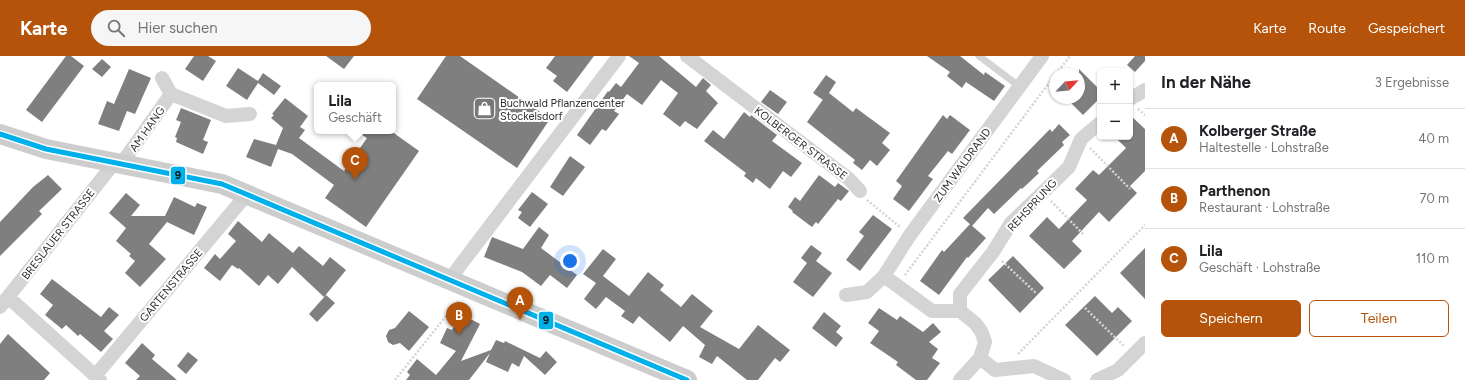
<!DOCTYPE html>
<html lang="de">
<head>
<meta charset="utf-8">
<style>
	body { margin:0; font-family:Figtree,sans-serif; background:#f6f6f6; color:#202124 }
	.controls { position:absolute; right:12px; top:12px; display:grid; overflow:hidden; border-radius:6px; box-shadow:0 1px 3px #0004 }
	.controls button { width:36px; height:36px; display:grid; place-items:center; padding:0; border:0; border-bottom:1px solid #e0e0e0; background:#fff; color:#202124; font:20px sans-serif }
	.compass { position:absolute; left:1049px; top:12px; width:36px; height:36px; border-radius:50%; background:#fff; box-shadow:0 1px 3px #0004; rotate:64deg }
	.you { position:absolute; left:570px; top:205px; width:14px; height:14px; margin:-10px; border:3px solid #fff; border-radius:50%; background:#1a73e8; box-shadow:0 0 0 6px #1a73e833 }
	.badge { display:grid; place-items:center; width:26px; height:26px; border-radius:50%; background:#b45309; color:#fff; font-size:13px; font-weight:700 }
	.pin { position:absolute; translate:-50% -33px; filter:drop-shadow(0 1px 2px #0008) }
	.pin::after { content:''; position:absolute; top:21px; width:14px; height:12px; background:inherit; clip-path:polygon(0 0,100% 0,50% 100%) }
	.popup { position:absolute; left:314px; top:26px; width:82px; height:52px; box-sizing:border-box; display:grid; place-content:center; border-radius:6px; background:#fff; filter:drop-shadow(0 1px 3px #0005); font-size:13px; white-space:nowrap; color:#757577 }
	.popup b { font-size:15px; color:#202124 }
	.popup::after { content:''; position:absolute; left:50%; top:100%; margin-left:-8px; border:8px solid transparent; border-top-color:#fff }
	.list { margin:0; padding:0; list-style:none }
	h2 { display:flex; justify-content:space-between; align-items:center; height:52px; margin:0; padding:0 16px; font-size:17px }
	h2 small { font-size:13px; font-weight:400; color:#757577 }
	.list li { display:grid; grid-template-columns:26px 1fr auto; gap:12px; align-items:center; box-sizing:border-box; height:60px; padding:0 16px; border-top:1px solid #e0e0e0 }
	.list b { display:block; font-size:15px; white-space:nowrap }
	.list p { margin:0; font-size:13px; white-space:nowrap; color:#757577 }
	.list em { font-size:13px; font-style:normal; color:#757577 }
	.actions { display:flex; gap:8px; padding:12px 16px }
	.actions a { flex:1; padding:9px 0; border:1px solid #b45309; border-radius:6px; text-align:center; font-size:14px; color:#b45309 }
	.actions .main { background:#b45309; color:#fff }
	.icon { flex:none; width:22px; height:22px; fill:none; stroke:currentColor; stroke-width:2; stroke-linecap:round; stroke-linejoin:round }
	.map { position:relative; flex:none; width:1145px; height:324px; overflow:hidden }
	header { display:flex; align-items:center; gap:24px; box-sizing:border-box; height:56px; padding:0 20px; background:#b45309; color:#fff }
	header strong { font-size:19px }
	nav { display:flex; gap:22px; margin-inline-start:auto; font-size:14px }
	.search { width:280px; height:36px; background:#f6f6f6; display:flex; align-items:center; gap:10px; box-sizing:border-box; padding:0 14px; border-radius:22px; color:#757577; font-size:15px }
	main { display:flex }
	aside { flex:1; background:#fff }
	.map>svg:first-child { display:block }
	.building { fill:#7f7f7f }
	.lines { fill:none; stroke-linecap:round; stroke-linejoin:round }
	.path { stroke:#d4d4d4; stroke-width:2.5; stroke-dasharray:2 2; stroke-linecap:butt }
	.lane { stroke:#d4d4d4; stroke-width:7 }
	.street { stroke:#d4d4d4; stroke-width:14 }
	.secondary { stroke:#cdcdcd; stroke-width:20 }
	.bus-1-casing { stroke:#fff; stroke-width:8 }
	.bus-1 { stroke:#00b0ea; stroke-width:5 }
	.labels { text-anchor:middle; stroke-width:4; stroke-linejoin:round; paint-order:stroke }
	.poi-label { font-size:11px; fill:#2f2f2f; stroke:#fff; text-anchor:start }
	.street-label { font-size:11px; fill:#2f2f2f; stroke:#fff }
	.line-badge { stroke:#fff; stroke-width:1.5 }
	.pale-badge-label { font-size:11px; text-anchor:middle; font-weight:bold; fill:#111 }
</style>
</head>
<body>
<header>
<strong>Karte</strong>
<div class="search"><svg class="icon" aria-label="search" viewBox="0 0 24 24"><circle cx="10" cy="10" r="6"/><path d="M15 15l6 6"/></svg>Hier suchen</div>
<nav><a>Karte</a><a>Route</a><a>Gespeichert</a></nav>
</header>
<main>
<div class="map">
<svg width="1145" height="324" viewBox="0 0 1145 324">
	<rect width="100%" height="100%" fill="#fff"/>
	<path class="building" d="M66 0H71L84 10 42 66 26 54Z
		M194 0H208L216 5 203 25 185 13Z
		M326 0H354L344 13Z
		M446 0H460L550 63 517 112 417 43Z
		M555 0H594L567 36 553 25 557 20 546 12Z
		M629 0H659L696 31 703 22 711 29 706 35 718 47 697 73 685 65 680 71 663 58 678 37 661 24 642 49 627 38 614 55 619 58 606 75 602 73 590 89 577 79 608 35 609 36 616 27 621 31 639 7Z
		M927 0H960L984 19 985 16 1005 30 994 45 966 26 962 32 947 20 950 16Z
		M1135 0H1145V5L1135 16 1127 9Z
		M102 3 111 11 102 21 92 13Z
		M238 12 258 25 263 17 281 30 274 39 258 27 247 44 226 30Z
		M129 13 151 22 135 58 127 55 119 75 98 68 107 45 114 48Z
		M1079 13 1100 34V42L1083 59 1066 42H1079Z
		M826 19 836 26 829 37 853 56 856 52 890 77 882 87 890 94 877 110 870 104 862 114 853 107 855 104 807 66 824 42 823 44 813 37Z
		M770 34 787 46 778 58 761 46Z
		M285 42 308 60 300 71 305 74 299 82 344 115 367 82 356 75H391L419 95 366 171 325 142 334 129 292 98 278 93 271 111 246 101 254 83 276 89 283 72 271 62 274 59 272 58Z
		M181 52 211 64 203 84 208 86 203 98 176 86 177 82 175 81 181 66 176 64Z
		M744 56 750 61 751 59 777 79 772 85 802 107 791 121 783 115 770 133 756 122 753 127 744 120 746 117 704 85 713 74 724 83Z
		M943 59 947 63 950 59 970 74 952 98 948 95 928 120 933 123 909 155 893 143 902 130 896 125Z
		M1130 59 1145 73V115L1130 130 1137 137 1109 166 1099 156 1072 185 1082 195 1064 213 1029 180 1047 161 1059 173 1087 144 1075 133 1093 114 1099 119 1126 92 1115 81H1130Z
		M1059 68 1070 79 1062 86 1064 89 1037 115 1039 117 1022 133 1021 132 994 158 988 152 972 170 963 162 1050 73 1052 76Z
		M570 100 585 111 563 140 550 131Z
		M48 119 62 133 39 155 42 158 0 200V166L33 131Z
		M819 119 835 131 838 127 849 135 841 145 838 143 818 168 816 166 812 171 792 156 793 155 788 151 795 141 800 145Z
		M532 136 548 148 530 171 518 162 522 156 518 154Z
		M126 137 140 149 131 160H165L174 141 195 151 197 147 207 151 194 179 167 166 149 188 166 203 140 231 125 217 135 205 129 200 131 198 116 185 126 172 109 157Z
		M873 159 892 173 860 215 846 204 864 180 859 176Z
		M238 165 262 186 269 177 293 197 299 190 323 210 330 201 346 214 324 241 292 211 278 228 268 219 259 230 239 212 238 213 232 209 220 225 204 212 215 198 220 203 236 185 228 178Z
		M970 168 986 182 968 202 967 201 939 239 920 225 942 194 944 196Z
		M539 171 549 179 541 192 577 219 567 232 550 219 541 230 522 216 484 201 492 181 523 193Z
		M811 189 822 197 816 205 832 217 813 241 793 226 807 207 801 202Z
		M1145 192V243L1120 217Z
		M603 193 616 203 603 220 629 240 648 216 664 229 660 234 681 251 692 238 713 255 700 271 739 293 758 269 790 294 780 306 775 302 758 324H747L717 300 712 308 699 301 705 289 683 270 670 286 639 260 633 268 621 260 625 255 606 241 596 253 584 243 596 227 583 218Z
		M1013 200 1044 232 1020 257 988 224Z
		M52 223 101 261 109 251 119 259 104 275 113 283 101 296 80 278 78 280 66 269 62 273 45 259 53 249 40 238Z
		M326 239 335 247 317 266 309 258Z
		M1095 240 1112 257 1118 251 1132 265 1097 300 1065 269Z
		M879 252 897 264 900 260 923 276 933 267 941 276 929 286 938 293 932 302 940 307 927 324H916L896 309 898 306 870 287 879 275 868 267Z
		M409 255 429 271 409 295 400 287 393 289 388 286 386 280 389 274 395 272Z
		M824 256 841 270 836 276 843 282 836 291 812 272Z
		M461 258 480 268 461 305 491 294 496 284 504 287 505 285 540 302 546 295 557 306 545 319 524 300 519 311 512 307 508 316 486 306 490 297 469 324H406L410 319 407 316 417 303 436 319 456 295 440 287 447 272 452 274Z
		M8 278 50 317 44 324H0V288Z
		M142 287 155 299 152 303 177 324H136L140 320 125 307Z
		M188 296 198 304 186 318 177 310Z"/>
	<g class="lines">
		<path class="path" d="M1056 18 1070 0
			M1138 53 1145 59
			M1090 92 1130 133
			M867 144 900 171
			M1051 145 1084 179
			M1002 205 1037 238
			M905 219 1055 19
			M1085 252 1125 291
			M1018 298 1145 169
			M395 324 458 245"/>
		<path class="lane" d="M979 0 1020 31"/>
		<path class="street" d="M687 0 849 123 860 135
			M162 22 171 38
			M1130 43 1145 34
			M122 107 171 38 226 60 250 58
			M884 220 910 179 1042 0
			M449 224 619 0
			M846 239 867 236 884 220 932 255H960L975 267 981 275 985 286 980 302 960 324
			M8 241 100 324
			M0 251 115 106
			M960 255V238L993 196 1011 167 1069 111 1081 83 1100 67
			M980 302 995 314 1034 310 1064 324
			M95 320 247 138
			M1097 324 1118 314 1145 287"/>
		<path class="secondary" d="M0 78 46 93 222 128 687 324"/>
		<defs>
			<path id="bus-1" d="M0 78 46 93 222 128 687 324"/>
		</defs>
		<use href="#bus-1" class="bus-1-casing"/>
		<use href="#bus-1" class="bus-1"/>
	</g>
	<defs>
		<symbol id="shop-square" viewBox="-11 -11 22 22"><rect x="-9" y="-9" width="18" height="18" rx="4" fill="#787878" stroke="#fff"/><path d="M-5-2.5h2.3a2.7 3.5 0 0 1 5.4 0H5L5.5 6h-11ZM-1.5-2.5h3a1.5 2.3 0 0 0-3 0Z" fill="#fff"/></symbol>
	</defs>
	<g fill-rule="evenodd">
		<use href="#shop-square" x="472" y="40" width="25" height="25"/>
	</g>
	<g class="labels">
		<g class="poi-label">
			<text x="500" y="51">Buchwald Pflanzencenter<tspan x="500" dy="13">Stockelsdorf</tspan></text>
		</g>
		<g class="street-label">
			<text transform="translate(147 73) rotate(-55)" y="4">AM HANG</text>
			<text transform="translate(801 87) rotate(37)" y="4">KOLBERGER STRASSE</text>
			<text transform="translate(962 109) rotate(-54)" y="4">ZUM WALDRAND</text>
			<text transform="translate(1032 149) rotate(-47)" y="4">REHSPRUNG</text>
			<text transform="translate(58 178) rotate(-52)" y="4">BRESLAUER STRASSE</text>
			<text transform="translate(171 229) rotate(-50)" y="4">GARTENSTRASSE</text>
		</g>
	</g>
	<g class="line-badge">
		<rect x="170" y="110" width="16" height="19" rx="4" fill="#00b0ea"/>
		<rect x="538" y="255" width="16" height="19" rx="4" fill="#00b0ea"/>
	</g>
	<g class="pale-badge-label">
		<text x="178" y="123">9</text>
		<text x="546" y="268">9</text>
	</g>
</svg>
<div class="controls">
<button>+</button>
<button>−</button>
</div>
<svg class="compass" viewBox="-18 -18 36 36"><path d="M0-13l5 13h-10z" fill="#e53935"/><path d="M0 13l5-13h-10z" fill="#757577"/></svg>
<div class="you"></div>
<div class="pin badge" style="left:520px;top:264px">A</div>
<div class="pin badge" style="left:459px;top:279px">B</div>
<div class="pin badge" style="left:355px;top:124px">C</div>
<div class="popup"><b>Lila</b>Geschäft</div>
</div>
<aside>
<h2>In der Nähe<small>3 Ergebnisse</small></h2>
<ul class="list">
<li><span class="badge">A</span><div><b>Kolberger Straße</b><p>Haltestelle · Lohstraße</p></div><em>40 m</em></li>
<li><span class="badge">B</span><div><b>Parthenon</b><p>Restaurant · Lohstraße</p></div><em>70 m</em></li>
<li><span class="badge">C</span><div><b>Lila</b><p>Geschäft · Lohstraße</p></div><em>110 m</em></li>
</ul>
<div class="actions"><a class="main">Speichern</a><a>Teilen</a></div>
</aside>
</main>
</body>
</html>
